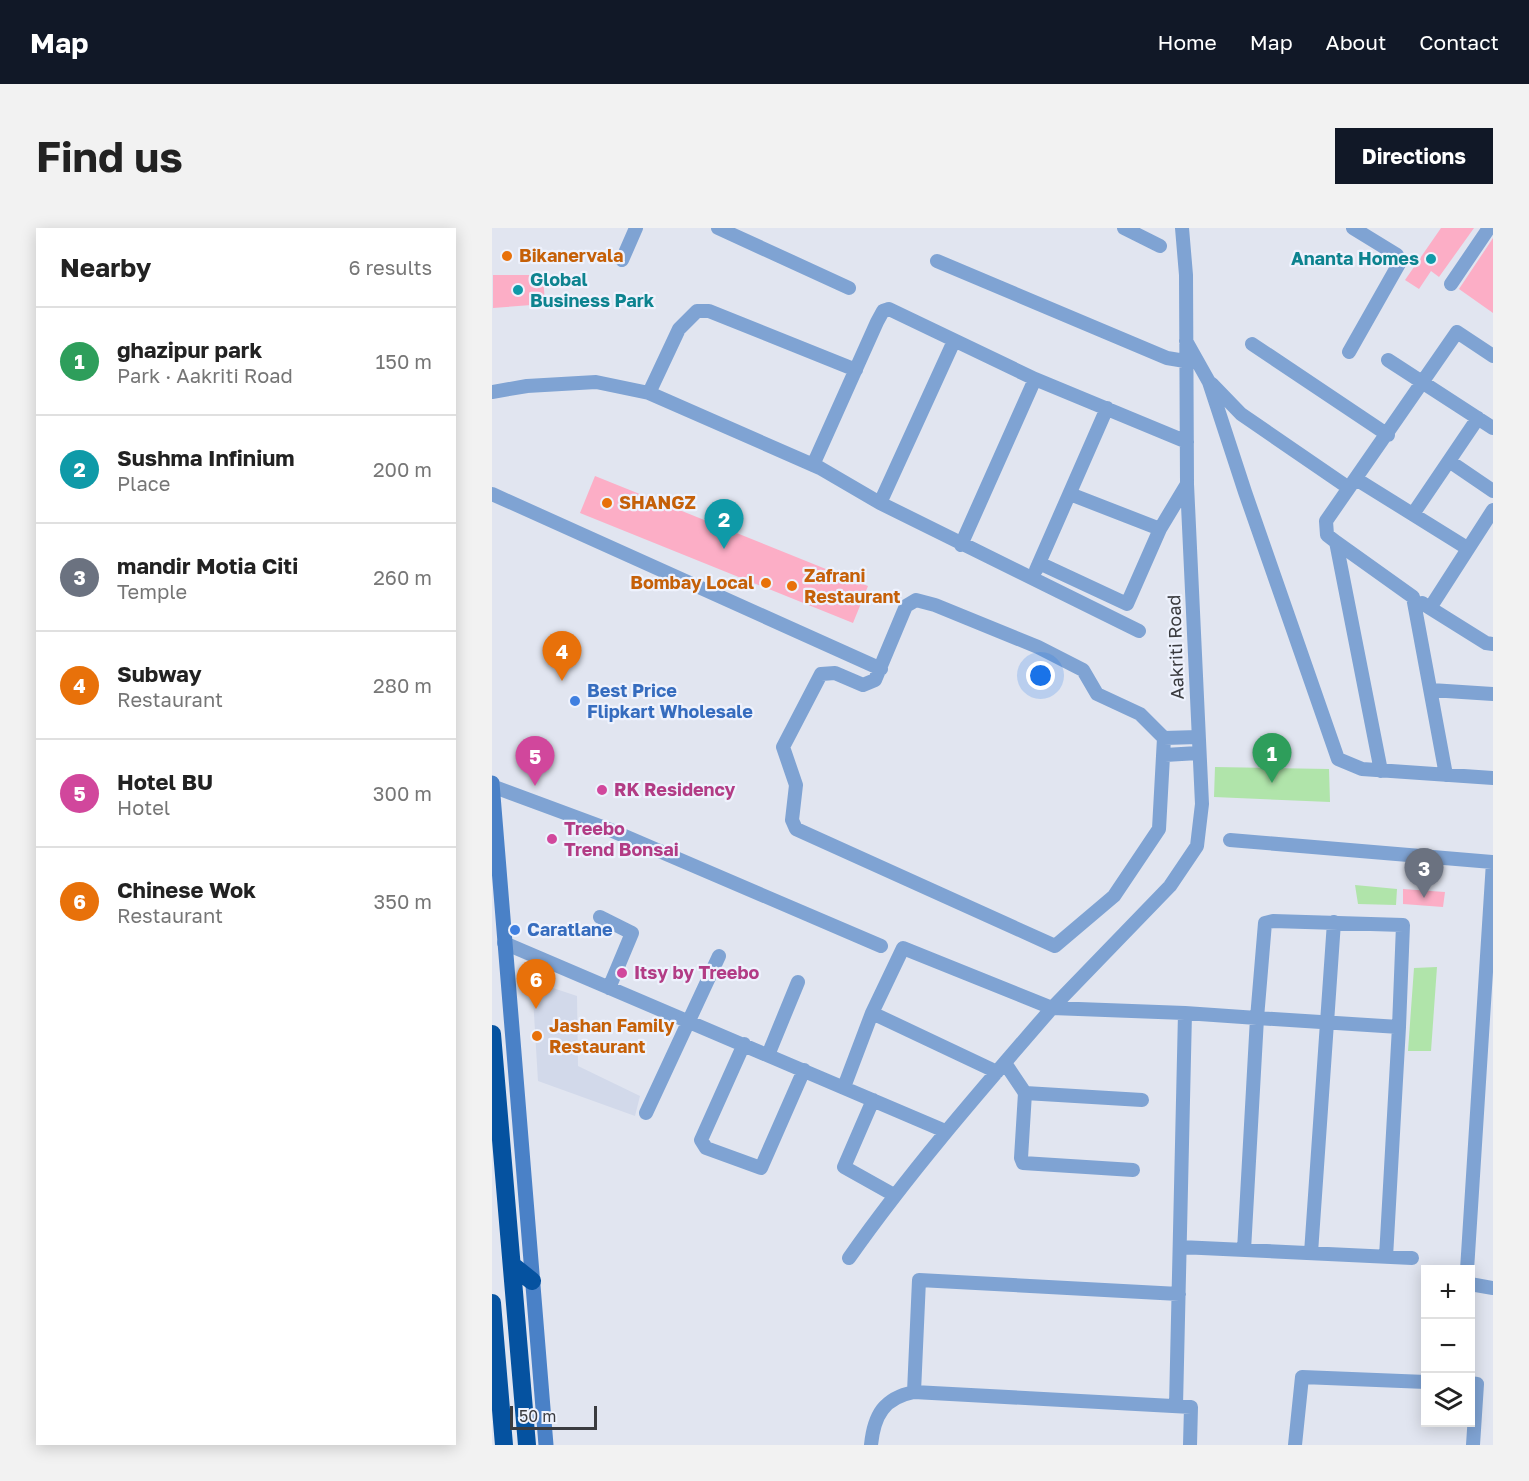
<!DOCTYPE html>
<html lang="en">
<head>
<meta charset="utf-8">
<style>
	body { margin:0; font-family:"Golos Text",sans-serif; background:#f2f2f2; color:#222 }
	.controls { position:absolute; right:18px; bottom:18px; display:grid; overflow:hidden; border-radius:0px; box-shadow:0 3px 15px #0003 }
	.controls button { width:54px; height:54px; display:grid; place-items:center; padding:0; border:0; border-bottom:2px solid #e0e0e0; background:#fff; color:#222; font:30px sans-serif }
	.scale { position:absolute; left:18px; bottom:15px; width:87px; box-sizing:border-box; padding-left:6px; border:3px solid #3a3b3f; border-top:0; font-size:16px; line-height:21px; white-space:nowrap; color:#3a3b3f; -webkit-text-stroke:4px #eef2fd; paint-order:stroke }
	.you { position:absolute; left:549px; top:448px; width:21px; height:21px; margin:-15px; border:4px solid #fff; border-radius:50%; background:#1a73e8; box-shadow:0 0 0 9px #1a73e833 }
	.badge { display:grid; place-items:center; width:39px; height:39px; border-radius:50%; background:#111827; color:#fff; font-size:20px; font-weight:700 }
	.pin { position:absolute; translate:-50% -50px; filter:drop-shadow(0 2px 3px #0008) }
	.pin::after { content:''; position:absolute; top:32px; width:21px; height:18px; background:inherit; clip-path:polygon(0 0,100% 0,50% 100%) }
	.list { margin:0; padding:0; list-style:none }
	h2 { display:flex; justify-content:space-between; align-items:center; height:78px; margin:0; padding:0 24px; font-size:26px }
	h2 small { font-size:20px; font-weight:400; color:#767676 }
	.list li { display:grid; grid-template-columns:39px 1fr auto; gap:18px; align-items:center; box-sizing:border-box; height:108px; padding:0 24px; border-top:2px solid #e0e0e0 }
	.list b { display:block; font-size:22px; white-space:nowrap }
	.list p { margin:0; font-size:20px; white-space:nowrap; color:#767676 }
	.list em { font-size:20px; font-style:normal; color:#767676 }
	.icon { flex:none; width:33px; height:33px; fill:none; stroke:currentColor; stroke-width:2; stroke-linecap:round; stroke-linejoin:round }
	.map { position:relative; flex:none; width:1001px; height:1217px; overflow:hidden; border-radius:0px }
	header { display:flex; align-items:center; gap:36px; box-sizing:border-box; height:84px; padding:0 30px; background:#111827; color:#fff }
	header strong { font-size:28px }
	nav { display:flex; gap:33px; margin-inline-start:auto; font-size:21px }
	.intro { display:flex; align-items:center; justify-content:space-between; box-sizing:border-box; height:144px; padding:0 36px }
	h1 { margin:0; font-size:42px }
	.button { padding:15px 27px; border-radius:0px; background:#111827; color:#fff; font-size:21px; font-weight:700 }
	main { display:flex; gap:36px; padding:0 36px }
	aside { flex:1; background:#fff; border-radius:0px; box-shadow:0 3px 15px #0003 }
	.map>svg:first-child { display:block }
	.built { fill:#d2d9ea }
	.green { fill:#b0e4aa }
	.building { fill:#fcaec6 }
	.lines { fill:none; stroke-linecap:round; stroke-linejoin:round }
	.street { stroke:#7fa3d3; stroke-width:14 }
	.secondary { stroke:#4a81c7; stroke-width:15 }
	.highway { stroke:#0552a0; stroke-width:18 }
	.food-dot { fill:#e8710a; stroke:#eef2fd; stroke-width:2 }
	.culture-dot { fill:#0f9aa8; stroke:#eef2fd; stroke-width:2 }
	.shop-dot { fill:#3f7fe0; stroke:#eef2fd; stroke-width:2 }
	.hotel-dot { fill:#d1479c; stroke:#eef2fd; stroke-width:2 }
	.labels { text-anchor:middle; stroke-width:4.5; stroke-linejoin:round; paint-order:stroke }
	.food-label { font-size:18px; font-weight:bold; fill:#c56008; stroke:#eef2fd; text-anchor:start }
	.culture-label { font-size:18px; font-weight:bold; fill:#0d838f; stroke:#eef2fd; text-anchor:end }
	.street-label { font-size:18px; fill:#3a3b3f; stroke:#eef2fd }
	.shop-label { font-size:18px; font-weight:bold; fill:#366cbe; stroke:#eef2fd; text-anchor:start }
	.hotel-label { font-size:18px; font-weight:bold; fill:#b23c85; stroke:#eef2fd; text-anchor:start }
</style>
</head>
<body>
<header>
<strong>Map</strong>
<nav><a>Home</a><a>Map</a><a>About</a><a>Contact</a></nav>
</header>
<div class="intro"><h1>Find us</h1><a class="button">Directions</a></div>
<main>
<aside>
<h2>Nearby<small>6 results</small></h2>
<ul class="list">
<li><span class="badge" style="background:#2e9e5b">1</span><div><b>ghazipur park</b><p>Park · Aakriti Road</p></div><em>150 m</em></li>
<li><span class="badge" style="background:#0f9aa8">2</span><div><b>Sushma Infinium</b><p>Place</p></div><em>200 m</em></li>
<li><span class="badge" style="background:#6b7280">3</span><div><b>mandir Motia Citi</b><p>Temple</p></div><em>260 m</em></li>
<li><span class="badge" style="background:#e8710a">4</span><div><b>Subway</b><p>Restaurant</p></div><em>280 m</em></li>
<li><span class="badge" style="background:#d1479c">5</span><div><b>Hotel BU</b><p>Hotel</p></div><em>300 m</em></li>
<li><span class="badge" style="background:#e8710a">6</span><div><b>Chinese Wok</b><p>Restaurant</p></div><em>350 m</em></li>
</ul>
</aside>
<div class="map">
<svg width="1001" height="1217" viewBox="0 0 1001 1217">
	<rect width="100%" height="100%" fill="#e1e5f0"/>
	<path class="built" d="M40 753 85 768 86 838 148 868 143 888 46 853Z"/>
	<path class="green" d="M723 539 837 541 838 574 722 569Z
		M863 657 905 661 904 677 866 676Z
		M945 739 939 823H916L922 740Z"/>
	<path class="building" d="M949 0H982L947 49 939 43 927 61 913 52Z
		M1001 10V85L967 61Z
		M1 47H51L53 76 1 80Z
		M103 248 376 358 361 395 88 285Z
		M911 661 953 664 951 679 911 676Z"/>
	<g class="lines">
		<path class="street" d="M226 0 357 60
			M632 0 668 18
			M130 32 144 0
			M445 33 675 130 693 133
			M959 56 997 0
			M694 113 717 154 753 264 846 531 870 541 1001 550
			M760 116 896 207
			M857 124 908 34 905 27 861 0
			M896 132 1001 200
			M720 156 749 186 851 256
			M0 164 35 158 104 154 157 165 328 240 388 275 647 403
			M157 165 187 101 205 83H217L364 142
			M957 233 1001 263
			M321 237 385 94 391 83 397 81 543 151 695 214
			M864 251 975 320
			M0 266 389 441
			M578 266 668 301
			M388 275 462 113
			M921 286 986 190
			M844 314 921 369 954 547
			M469 317 543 151
			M547 335 635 376 668 301 695 256
			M544 342 615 180
			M424 372 443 377 546 419 591 442 605 466 648 486 672 510 667 601 622 668 563 718 304 601 300 592 304 557 291 519 329 446 343 445 371 457 383 452 414 378Z
			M930 375 994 415 1001 416
			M938 380 1001 282
			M939 462 1001 466
			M672 510 706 509
			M673 527 706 525
			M889 543 844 314 835 307 834 293 965 104 1001 128
			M0 558 116 601 389 718
			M738 612 1000 634
			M108 689 140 705 117 760
			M12 715 453 903
			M380 785 505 844
			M693 785 765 790 752 1022
			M252 816 209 912 214 920 269 940 312 842
			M276 827 306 754
			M513 835 533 865 529 930 531 935 641 942
			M352 859 380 785 411 720 560 780 678 658 705 618 710 576 695 256 694 47 690 0
			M533 865 650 872
			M381 872 352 939 402 967
			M154 885 227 728
			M688 1019 920 1030
			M819 1025 842 694
			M894 1029 907 799 765 790 773 695 781 693 911 697 907 799
			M357 1030C419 942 489 862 560 780L693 785 684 1178
			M975 1042 1001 634
			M978 1056 1001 1060
			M978 1155 985 1156 981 1217
			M422 1164 427 1052 687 1066
			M379 1217C382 1187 392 1170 422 1164L699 1179 698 1217
			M803 1217 810 1149 934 1154"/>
		<path class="secondary" d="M0 555 54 1217"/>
		<path class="highway" d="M0 806 35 1217
			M20 1037 40 1053
			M0 1075 12 1217"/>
	</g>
	<g class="food-dot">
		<circle cx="15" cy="28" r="6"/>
		<circle cx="115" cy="275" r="6"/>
		<circle cx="274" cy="355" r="6"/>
		<circle cx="300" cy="358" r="6"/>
		<circle cx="45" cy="808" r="6"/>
	</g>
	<g class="culture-dot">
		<circle cx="939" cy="31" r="6"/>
		<circle cx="26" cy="62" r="6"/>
	</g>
	<g class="shop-dot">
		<circle cx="83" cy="473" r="6"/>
		<circle cx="23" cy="702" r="6"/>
	</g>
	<g class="hotel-dot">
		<circle cx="110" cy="562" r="6"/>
		<circle cx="60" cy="611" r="6"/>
		<circle cx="130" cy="745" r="6"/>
	</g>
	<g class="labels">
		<g class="food-label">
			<text x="27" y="34">Bikanervala</text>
			<text x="127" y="281">SHANGZ</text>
			<text x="312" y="354">Zafrani<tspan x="312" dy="21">Restaurant</tspan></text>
			<text x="262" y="361" text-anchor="end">Bombay Local</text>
			<text x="57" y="804">Jashan Family<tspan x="57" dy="21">Restaurant</tspan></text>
		</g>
		<g class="culture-label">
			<text x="927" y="37">Ananta Homes</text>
			<text x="38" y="58" text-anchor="start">Global<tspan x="38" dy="21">Business Park</tspan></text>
		</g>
		<g class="street-label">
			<text transform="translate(684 419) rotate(-92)" y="6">Aakriti Road</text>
		</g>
		<g class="shop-label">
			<text x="95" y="469">Best Price<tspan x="95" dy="21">Flipkart Wholesale</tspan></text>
			<text x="35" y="708">Caratlane</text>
		</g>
		<g class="hotel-label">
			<text x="122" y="568">RK Residency</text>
			<text x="72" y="607">Treebo<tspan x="72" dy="21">Trend Bonsai</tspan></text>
			<text x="142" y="751">Itsy by Treebo</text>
		</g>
	</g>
</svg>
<div class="controls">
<button>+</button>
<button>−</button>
<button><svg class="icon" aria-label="layers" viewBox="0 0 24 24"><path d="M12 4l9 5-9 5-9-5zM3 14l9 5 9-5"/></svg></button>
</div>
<div class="scale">50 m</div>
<div class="you"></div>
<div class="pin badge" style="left:780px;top:555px;background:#2e9e5b">1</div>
<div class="pin badge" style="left:232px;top:321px;background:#0f9aa8">2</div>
<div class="pin badge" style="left:932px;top:670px;background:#6b7280">3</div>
<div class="pin badge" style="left:70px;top:453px;background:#e8710a">4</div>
<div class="pin badge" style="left:43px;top:558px;background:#d1479c">5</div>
<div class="pin badge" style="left:44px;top:781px;background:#e8710a">6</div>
</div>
</main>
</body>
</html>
